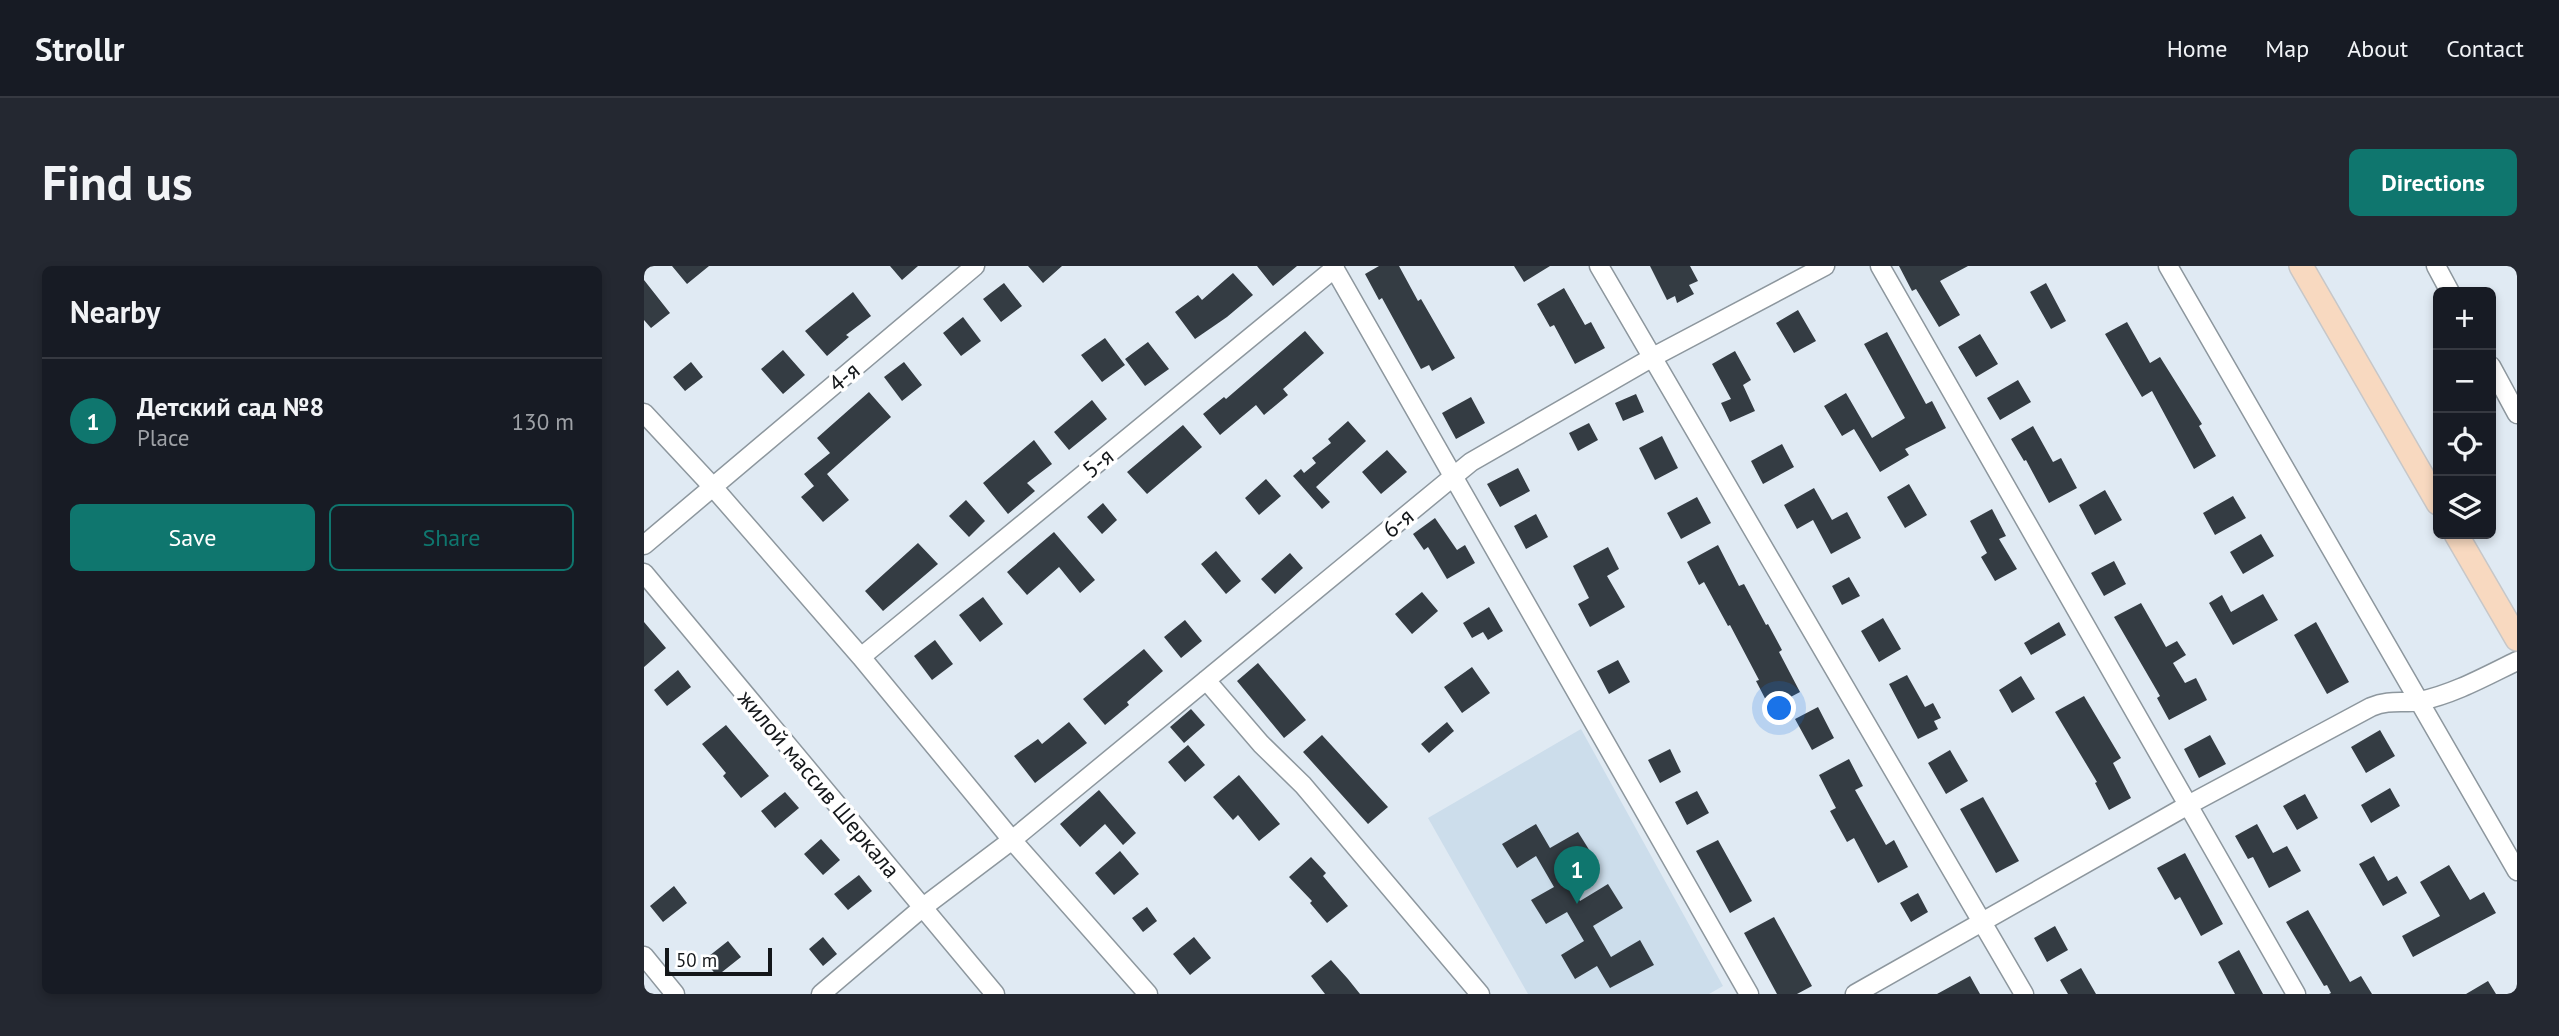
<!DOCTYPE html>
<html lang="en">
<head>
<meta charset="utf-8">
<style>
	body { margin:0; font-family:"PT Sans",sans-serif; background:#242831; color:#f1f3f6 }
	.controls { position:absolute; right:21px; top:21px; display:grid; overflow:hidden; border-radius:10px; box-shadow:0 4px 10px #0003 }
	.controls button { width:63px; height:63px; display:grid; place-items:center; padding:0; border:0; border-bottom:2px solid #363941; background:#171b24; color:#f1f3f6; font:35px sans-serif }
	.scale { position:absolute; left:21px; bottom:18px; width:107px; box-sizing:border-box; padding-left:7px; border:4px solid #14171a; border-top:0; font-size:19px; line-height:24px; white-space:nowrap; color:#14171a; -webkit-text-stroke:5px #fff; paint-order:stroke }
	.you { position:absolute; left:1136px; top:443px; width:24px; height:24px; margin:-18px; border:5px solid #fff; border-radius:50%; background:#1a73e8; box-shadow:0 0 0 10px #1a73e833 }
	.badge { display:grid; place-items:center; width:46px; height:46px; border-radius:50%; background:#0f766e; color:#fff; font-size:23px; font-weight:700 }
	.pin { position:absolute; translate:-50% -58px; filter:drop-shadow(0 2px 4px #0008) }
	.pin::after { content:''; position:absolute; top:37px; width:24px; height:21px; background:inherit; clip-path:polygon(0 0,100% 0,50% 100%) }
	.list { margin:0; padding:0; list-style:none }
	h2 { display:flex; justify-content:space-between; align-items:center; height:91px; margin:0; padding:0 28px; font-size:30px }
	h2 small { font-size:23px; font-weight:400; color:#9ea1a6 }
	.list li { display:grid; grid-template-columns:46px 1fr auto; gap:21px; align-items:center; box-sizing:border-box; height:126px; padding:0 28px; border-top:2px solid #363941 }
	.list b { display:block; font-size:26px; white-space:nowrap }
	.list p { margin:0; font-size:23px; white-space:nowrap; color:#9ea1a6 }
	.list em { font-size:23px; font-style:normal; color:#9ea1a6 }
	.actions { display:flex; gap:14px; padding:21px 28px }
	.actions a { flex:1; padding:16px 0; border:2px solid #0f766e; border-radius:10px; text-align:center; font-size:24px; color:#0f766e }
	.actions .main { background:#0f766e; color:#fff }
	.icon { flex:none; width:38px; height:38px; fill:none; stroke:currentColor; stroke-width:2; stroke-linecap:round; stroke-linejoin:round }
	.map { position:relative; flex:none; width:1873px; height:728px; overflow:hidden; border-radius:10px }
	header { display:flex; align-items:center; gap:42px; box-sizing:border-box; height:98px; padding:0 35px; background:#171b24; border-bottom:2px solid #363941 }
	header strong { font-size:33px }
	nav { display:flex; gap:38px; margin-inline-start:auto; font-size:24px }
	.intro { display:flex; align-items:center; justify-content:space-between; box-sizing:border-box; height:168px; padding:0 42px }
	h1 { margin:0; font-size:49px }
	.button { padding:18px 32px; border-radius:10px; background:#0f766e; color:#fff; font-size:24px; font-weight:700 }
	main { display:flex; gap:42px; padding:0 42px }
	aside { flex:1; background:#171b24; border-radius:10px; box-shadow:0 4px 10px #0003 }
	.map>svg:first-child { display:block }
	.built { fill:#ccddeb }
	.building { fill:#343c43 }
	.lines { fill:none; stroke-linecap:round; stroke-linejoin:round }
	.minor-casing { stroke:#8d979e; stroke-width:21 }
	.major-casing { stroke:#c7c7c8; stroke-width:26 }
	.minor { stroke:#fff; stroke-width:18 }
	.major { stroke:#f8d9c0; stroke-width:23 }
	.labels { text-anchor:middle; stroke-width:7; stroke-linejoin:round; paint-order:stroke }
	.street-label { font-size:23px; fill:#14171a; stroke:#fff }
</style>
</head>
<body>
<header>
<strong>Strollr</strong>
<nav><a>Home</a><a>Map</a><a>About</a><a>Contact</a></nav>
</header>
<div class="intro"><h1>Find us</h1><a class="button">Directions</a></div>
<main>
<aside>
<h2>Nearby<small></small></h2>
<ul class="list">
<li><span class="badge">1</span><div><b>Детский сад №8</b><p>Place</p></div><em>130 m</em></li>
</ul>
<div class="actions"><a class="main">Save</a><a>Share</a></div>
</aside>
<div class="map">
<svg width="1873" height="728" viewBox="0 0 1873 728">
	<rect width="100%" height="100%" fill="#e0eaf3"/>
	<path class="built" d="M937 463 1079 720 1065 728H884L784 552Z"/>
	<path class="building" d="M28 0H65L43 18Z
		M246 0H274L258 14Z
		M384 0H418L399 17Z
		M613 0H653L629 20Z
		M735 0H755L774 35 777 33 811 92 788 105 785 99 777 103 738 32 735 34 721 8Z
		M870 0H906L880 16Z
		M1006 0H1046L1054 15 1045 19 1050 28 1033 37 1031 30 1023 34Z
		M1255 0H1324L1296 15 1316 49 1295 61 1272 23 1268 25Z
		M589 7 609 29 583 51 551 73 531 46 554 29 558 34Z
		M0 14 26 47 7 62 0 54Z
		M360 17 378 40 357 56 339 33Z
		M1402 17 1422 55 1407 63 1386 26Z
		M920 22 941 59 947 56 961 82 931 98 910 59 906 61 893 38Z
		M209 26 227 50 202 69 205 71 183 90 161 65Z
		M1154 44 1172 75 1150 87 1132 57Z
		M319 51 337 75 317 90 299 67Z
		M1483 56 1506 97 1516 91 1558 158 1555 160 1572 190 1550 203 1508 125 1498 131 1461 68Z
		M661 65 680 87 639 123 644 129 620 149 612 139 576 169 559 148 580 131 582 133Z
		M1243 66 1282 138 1288 135 1302 162 1261 183 1265 189 1236 206 1210 163 1198 170 1180 140 1202 127 1228 172 1261 152 1220 78Z
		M1336 68 1354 98 1332 111 1314 81Z
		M461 72 481 99 458 116 437 89Z
		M504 76 525 103 501 120 481 93Z
		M139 84 161 109 139 128 117 103Z
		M1091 85 1107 114 1099 119 1111 145 1086 156 1077 137 1087 133 1068 98Z
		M47 96 59 111 41 125 29 111Z
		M260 96 278 119 258 135 240 111Z
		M1374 114 1387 136 1356 154 1343 132Z
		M225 126 247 151 183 208 205 234 179 256 157 231 170 220 160 208 186 187 173 172Z
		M992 128 1000 146 979 155 971 137Z
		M827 131 841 157 812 173 798 147Z
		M448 134 463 153 425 184 410 166Z
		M704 155 722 175 672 221 686 236 678 243 649 210 657 203 660 207 672 197 668 192 687 177 684 173Z
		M945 157 954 174 934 185 925 167Z
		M539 159 558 181 503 228 483 206Z
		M1389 160 1409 196 1417 192 1433 222 1405 237 1382 194 1380 195 1367 173Z
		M1018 170 1034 202 1011 214 995 182Z
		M390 174 408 198 383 217 391 225 364 248 339 217Z
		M1138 178 1150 201 1119 218 1107 195Z
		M743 184 763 206 737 228 718 206Z
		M874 202 886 225 856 241 843 218Z
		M622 213 637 230 615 249 601 232Z
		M1265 218 1283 249 1261 262 1243 231Z
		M1170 222 1188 254 1203 246 1217 272 1187 288 1169 254 1153 263 1140 239Z
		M1461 224 1478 254 1451 269 1435 239Z
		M1589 230 1602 252 1571 269 1559 247Z
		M1053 231 1067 257 1037 273 1023 247Z
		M322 234 341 255 325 271 305 250Z
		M459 237 473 254 458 268 443 251Z
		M1348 243 1362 270 1355 273 1373 303 1351 315 1337 291 1343 287 1326 255Z
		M892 248 904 271 882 283 870 260Z
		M791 252 813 284 821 279 831 297 803 313 784 281 780 284 769 268Z
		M410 266 451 314 436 327 415 301 383 329 363 306Z
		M1617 268 1630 290 1599 308 1586 286Z
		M274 277 294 298 239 345 221 325Z
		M1074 279 1095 320 1100 318 1122 359 1124 358 1138 384 1135 386 1156 426 1126 442 1112 415 1115 414 1086 359 1084 360 1060 316 1055 319 1043 296Z
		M964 281 975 303 963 310 981 341 946 361 934 338 945 332 929 300Z
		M572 285 597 315 582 328 557 298Z
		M646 287 659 302 631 328 617 313Z
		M1470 295 1482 318 1460 330 1447 307Z
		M1205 311 1216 330 1198 339 1188 320Z
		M778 326 794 345 768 368 751 348Z
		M1619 328 1634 354 1589 379 1565 337 1578 329 1587 346Z
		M339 331 359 358 336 376 315 349Z
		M1497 337 1522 381 1533 375 1542 389 1529 397 1541 417 1552 412 1563 434 1525 454 1513 432 1516 430 1470 351Z
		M845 341 859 365 844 374 839 366 828 372 819 357Z
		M1239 352 1257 383 1235 396 1217 365Z
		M541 354 558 375 537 392 520 371Z
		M0 356 22 382 0 401Z
		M1415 356 1422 369 1387 389 1380 377Z
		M1672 356 1705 416 1683 428 1650 369Z
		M291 374 309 398 288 414 270 390Z
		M500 383 519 405 483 436 485 439 461 459 439 433Z
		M974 394 986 416 965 428 953 405Z
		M614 397 662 454 640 472 593 415Z
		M828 401 846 427 818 447 800 421Z
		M34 404 47 421 23 440 10 424Z
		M1263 409 1281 441 1289 437 1297 452 1290 455 1294 463 1274 473 1245 418Z
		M1377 410 1391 433 1368 447 1355 424Z
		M1440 430 1477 492 1469 497 1487 532 1465 544 1451 517 1453 516 1411 446Z
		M1174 441 1190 472 1168 484 1151 453Z
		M547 443 561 459 540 477 526 461Z
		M425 456 443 477 391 517 370 490 394 473 398 478Z
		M803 456 810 465 785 487 777 478Z
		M82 459 125 510 97 532 79 510 82 507 58 478Z
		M1736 464 1751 490 1722 507 1707 481Z
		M678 469 744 541 724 558 659 486Z
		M1566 469 1582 498 1555 512 1540 483Z
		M544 479 561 499 541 516 524 496Z
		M1026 483 1037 506 1016 517 1004 494Z
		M1306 484 1324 515 1302 528 1284 497Z
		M1205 493 1219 520 1211 524 1242 579 1250 574 1264 601 1234 617 1210 572 1203 576 1186 545 1192 542 1175 509Z
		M595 509 636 558 615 575 594 549 589 554 569 531Z
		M1746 522 1756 540 1727 557 1717 539Z
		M455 524 492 567 479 579 461 558 436 581 416 558Z
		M1053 525 1065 547 1043 559 1031 536Z
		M141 526 155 542 131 562 117 545Z
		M1661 528 1674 552 1653 564 1639 540Z
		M1339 531 1375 595 1352 607 1316 543Z
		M892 558 906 582 934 566 949 590 919 607 936 635 964 618 979 642 949 660 967 691 996 674 1010 699 966 722 953 700 931 713 917 689 940 675 923 646 902 658 887 634 910 621 892 590 873 602 858 578Z
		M1613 558 1629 587 1643 580 1657 605 1625 622 1609 591 1604 593 1591 570Z
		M177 573 196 594 179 609 160 588Z
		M1074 574 1108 635 1086 647 1052 585Z
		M476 585 495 608 470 629 451 607Z
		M1541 587 1579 658 1557 670 1536 631 1531 634 1513 602Z
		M1730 590 1744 615 1753 610 1763 627 1739 640 1715 598Z
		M667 591 682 607 679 610 704 640 683 657 666 637 668 635 645 611Z
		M1805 599 1826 634 1840 626 1852 647 1769 691 1758 670 1796 650 1776 616Z
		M215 609 228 625 204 644 190 628Z
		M30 620 43 637 19 656 6 640Z
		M1274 627 1284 646 1267 656 1256 637Z
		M503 641 513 655 499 666 488 652Z
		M1664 644 1706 716 1717 710 1728 728H1685L1687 727 1683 719 1680 720 1642 656Z
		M1130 651 1168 720 1153 728H1133L1100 667Z
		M1411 660 1424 684 1403 696 1390 672Z
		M179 671 193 688 179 700 165 683Z
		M550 671 567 692 546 709 529 688Z
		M84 675 97 691 73 710 60 694Z
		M1595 684 1619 728H1591L1574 696Z
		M687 694 704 713 716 728H681L667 710Z
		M1437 702 1452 728H1424L1416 714Z
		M1326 710 1336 728H1293Z
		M1844 715 1852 728H1822Z"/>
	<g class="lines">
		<defs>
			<path id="minor" d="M689 0 1105 728
				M955 0 1380 728
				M1236 0 1652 728
				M1524 0 1873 605
				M1792 0 1806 26
				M1847 100 1873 148
				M0 147 69 221 217 391 368 574 504 728
				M0 279 331 0
				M0 307 351 728
				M217 391 691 2
				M562 414 617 478 659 519 836 728
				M0 690 31 728
				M177 728 278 642 368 574 827 196 1009 91 1181 0
				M1211 728 1546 538 1727 441C1747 433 1758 438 1776 435 1810 428 1842 410 1873 395"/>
			<path id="major" d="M1657 0 1794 237
				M1812 268 1873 373"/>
		</defs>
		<use href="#minor" class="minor-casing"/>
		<use href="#major" class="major-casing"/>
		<use href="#minor" class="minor"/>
		<use href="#major" class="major"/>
	</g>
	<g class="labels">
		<g class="street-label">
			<text transform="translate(200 111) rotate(-40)" y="8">4-я</text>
			<text transform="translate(454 197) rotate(-39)" y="8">5-я</text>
			<text transform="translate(754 257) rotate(-40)" y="8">6-я</text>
			<text transform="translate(175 518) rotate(50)" y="8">жилой массив Шеркала</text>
		</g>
	</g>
</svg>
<div class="controls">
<button>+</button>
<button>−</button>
<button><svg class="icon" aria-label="locate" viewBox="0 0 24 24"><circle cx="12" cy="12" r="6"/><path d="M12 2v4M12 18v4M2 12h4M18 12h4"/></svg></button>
<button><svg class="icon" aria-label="layers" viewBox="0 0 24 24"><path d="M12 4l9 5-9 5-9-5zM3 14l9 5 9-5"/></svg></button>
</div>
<div class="scale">50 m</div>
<div class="you"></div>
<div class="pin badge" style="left:933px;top:638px">1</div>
</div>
</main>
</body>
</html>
